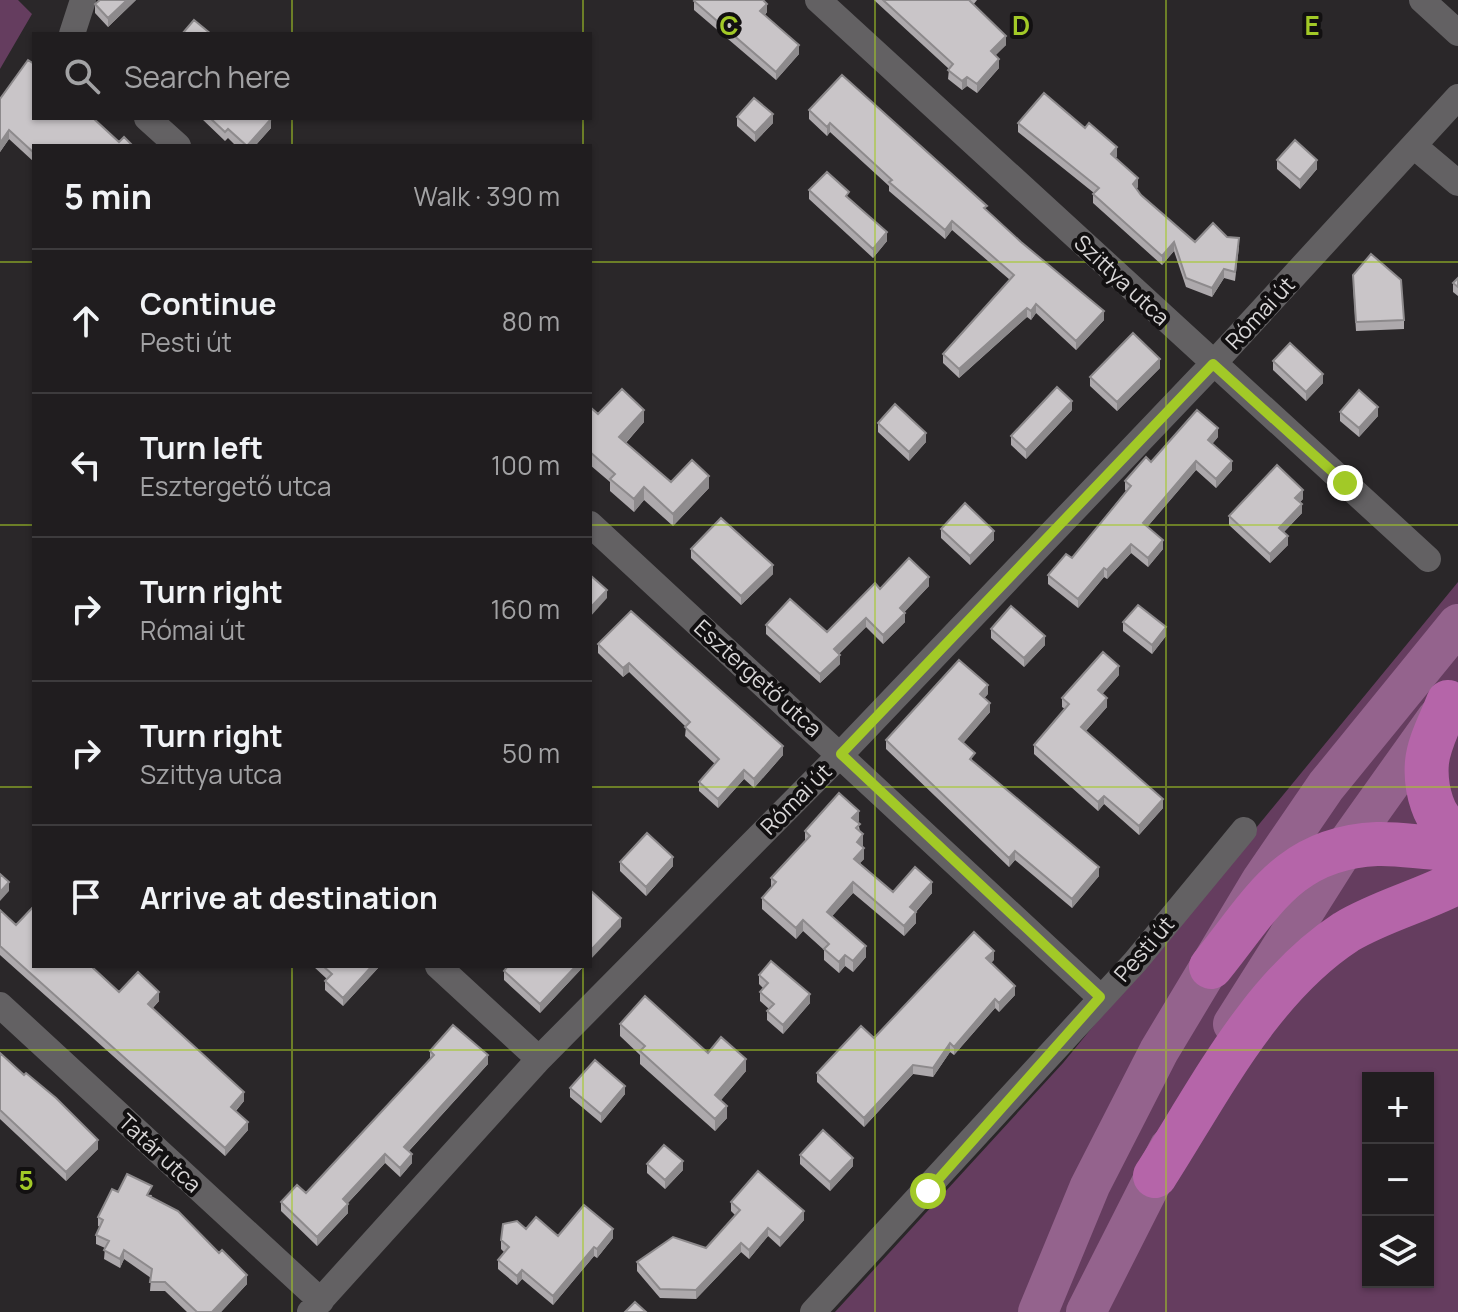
<!DOCTYPE html>
<html lang="en">
<head>
<meta charset="utf-8">
<style>
	body { margin:0; font-family:Manrope,sans-serif; background:#2d2a2c; color:#f1f3f6 }
	.controls { position:absolute; right:24px; bottom:24px; display:grid; overflow:hidden; border-radius:0px; box-shadow:0 2px 6px #0004 }
	.controls button { width:72px; height:72px; display:grid; place-items:center; padding:0; border:0; border-bottom:2px solid #3d3b3d; background:#201d1f; color:#f1f3f6; font:40px sans-serif }
	.stop { position:absolute; width:24px; height:24px; margin:-18px; border:6px solid #a2c927; border-radius:50%; background:#fff }
	.stop.end { background:#a2c927; border-color:#fff; box-shadow:0 2px 8px #0008 }
	.list { margin:0; padding:0; list-style:none }
	h2 { display:flex; justify-content:space-between; align-items:center; height:104px; margin:0; padding:0 32px; font-size:34px }
	h2 small { font-size:26px; font-weight:400; color:#a2a2a4 }
	.list li { display:grid; grid-template-columns:52px 1fr auto; gap:24px; align-items:center; box-sizing:border-box; height:144px; padding:0 32px; border-top:2px solid #3d3b3d }
	.list b { display:block; font-size:30px; white-space:nowrap }
	.list p { margin:0; font-size:26px; white-space:nowrap; color:#a2a2a4 }
	.list em { font-size:26px; font-style:normal; color:#a2a2a4 }
	.icon { flex:none; width:44px; height:44px; fill:none; stroke:currentColor; stroke-width:2; stroke-linecap:round; stroke-linejoin:round }
	.map { position:relative; flex:none; width:1458px; height:1312px; overflow:hidden }
	.search { position:absolute; background:#201d1f; box-shadow:0 2px 6px #0004; left:32px; top:32px; width:560px; height:88px; display:flex; align-items:center; gap:20px; box-sizing:border-box; padding:0 28px; border-radius:0px; color:#a2a2a4; font-size:30px }
	.panel { position:absolute; background:#201d1f; box-shadow:0 2px 6px #0004; left:32px; top:144px; width:560px; height:824px; border-radius:0px }
	.map>svg:first-child { display:block }
	.green { fill:#653d5f; fill-rule:evenodd }
	.lines { fill:none; stroke-linecap:round; stroke-linejoin:round }
	.street { stroke:#636163; stroke-width:26 }
	.primary { stroke:#94638d; stroke-width:40 }
	.highway { stroke:#b565a9; stroke-width:44 }
	.wall { fill:#ada9ac }
	.shaded-wall { fill:#8d8a8c }
	.building { fill:#c9c5c8; stroke:#8d8a8c; stroke-width:2 }
	.route { stroke:#a2c927; stroke-width:10 }
	.grid { fill:none; stroke:#a2c927; stroke-width:2; stroke-opacity:0.55 }
	.labels { text-anchor:middle; stroke-width:8; stroke-linejoin:round; paint-order:stroke }
	.street-label { font-size:22px; fill:#d8d6d7; stroke:#121011 }
	.grid-label { font-size:26px; text-anchor:middle; font-weight:bold; fill:#a2c927; stroke:#121011; stroke-width:8; stroke-linejoin:round; paint-order:stroke }
</style>
</head>
<body>
<div class="map">
<svg width="1458" height="1312" viewBox="0 0 1458 1312">
	<rect width="100%" height="100%" fill="#2a2729"/>
	<path class="green" d="M0 0H18L32 14 0 69Z
		M1458 582V1312H835L1063 1063ZM1368 1078H1428V1282H1368Z"/>
	<g class="lines">
		<path class="street" d="M818 0 1428 559
			M1422 0 1458 33
			M72 34 83 0
			M147 118 178 146
			M1414 146 1458 183
			M590 524 1100 997
			M438 966 539 1059
			M0 1005 321 1301
			M310 1312 539 1059 841 754 1213 364 1458 97
			M813 1312 1135 962 1244 830"/>
		<path class="primary" d="M1233 1024 1345 847 1437 718
			M1038 1312 1090 1186 1159 1051 1261 881 1326 786 1458 624
			M1086 1312 1169 1148"/>
		<path class="highway" d="M1448 702C1441 721 1429 742 1427 762 1425 784 1432 827 1458 831
			M1211 967C1262 904 1288 848 1377 844 1404 843 1431 850 1458 848
			M1155 1176C1209 1092 1260 988 1346 932 1381 911 1422 901 1458 882"/>
	</g>
	<path class="wall" d="M136 0 108 27 95 13V4Z
		M874 0H977L973 5 1006 45 995 55 999 68 977 93 967 86 962 90 948 79 949 69Z
		M694 1 767 12 765 15 799 54 776 80 694 10Z
		M0 99 119 142 133 146H34V162L9 139 0 152Z
		M809 110 987 210 1104 320 1076 350 1036 313 1031 320 1027 317 959 378 943 363V354L1010 280 952 230 945 239 889 191V186L830 132 827 136 809 119Z
		M737 117 773 123 755 142 737 126Z
		M201 118H270L271 128 255 146H236L228 138 225 141Z
		M1018 123 1117 156 1116 158 1138 187 1136 189 1141 195 1195 242 1227 237 1239 247 1235 281 1224 278 1212 297 1186 287 1174 251 1162 265 1093 203V194L1094 193 1018 132Z
		M1277 160 1317 169 1300 189 1277 169Z
		M809 190 849 199 887 241 873 258 809 199Z
		M1458 278V296L1453 292V283Z
		M1353 284 1404 320V329L1356 331Z
		M1273 361 1323 383 1306 401 1273 370Z
		M1160 368 1117 411 1090 386V377Z
		M590 407 598 414 644 422 626 443 671 482 709 488 673 526 644 500 634 512 610 491V482L590 465Z
		M1072 410 1026 459 1011 445V436Z
		M1340 412 1378 416 1359 437 1340 421Z
		M878 423 926 442 909 461 878 432Z
		M1218 437 1212 444 1232 470 1216 488 1196 470 1147 527 1163 549 1148 567 1131 553 1107 579 1104 577 1078 608 1048 584V575L1072 558 1126 491 1125 490V481L1151 462Z
		M1303 499 1300 502 1302 513 1284 532 1288 545 1270 563 1229 525V516Z
		M941 529 994 540 970 565 941 538Z
		M691 549 773 574 741 605 691 558Z
		M929 586 904 612 905 622 883 644 866 627 839 654 840 664 820 683 766 634V625L827 632 880 589Z
		M1123 622 1166 636 1152 654 1123 631Z
		M991 629 1045 645 1024 667 991 638Z
		M598 644 783 755 754 788 744 779 718 808 699 791V782L715 764 685 736 686 727 629 672 623 677 598 653Z
		M1119 675 1102 694 1107 707 1086 731 1163 808 1139 835 1104 804 1098 811 1034 754V745L1065 709 1062 707V698Z
		M988 694 984 698 990 712 963 743 974 763 1099 876 1072 908 1015 860 1009 867 886 749V740Z
		M859 821 858 822 863 845 862 847 864 859 860 863 893 892 932 893 916 912V923L904 936 853 893 832 916 866 957 853 972 845 966 839 973 824 960V950L803 931 796 939 762 909V898L771 888V878L805 841V831Z
		M620 862 673 866 646 896 620 871Z
		M0 910 34 966H94L92 967 119 992 159 1001 153 1008 244 1101 236 1111 248 1130 225 1156 0 955Z
		M994 960 991 963 1015 995 999 1012 995 1008 954 1055 950 1052 933 1077 913 1074 864 1127 817 1082V1073Z
		M313 966H379V967L343 1006 325 990V981L327 979Z
		M584 966 540 1013 504 980V971Z
		M759 975 810 1003 783 1034 767 1020V1011L769 1009 760 1001V992L763 988 759 984Z
		M620 1024 708 1053 746 1071 721 1100 727 1118 715 1131 640 1064V1055L620 1036Z
		M430 1051 488 1064 409 1151 412 1163 400 1177 385 1163 348 1203V1213L317 1246 281 1211V1202L306 1193 430 1059Z
		M0 1053 98 1149 66 1181 0 1119Z
		M570 1088 625 1094 601 1123 570 1097Z
		M800 1155 853 1166 830 1191 800 1164Z
		M647 1164 683 1170 665 1189 647 1173Z
		M118 1192 152 1195 151 1197 247 1284 221 1312H187L165 1291H150L151 1278 124 1259 120 1268 104 1259 105 1248 96 1244V1235L100 1227 98 1226V1217Z
		M731 1202 804 1220 780 1247 768 1236 749 1259 741 1252 696 1299 660 1298 637 1271V1262L706 1248 735 1215 731 1211Z
		M526 1229 558 1236 613 1238 597 1258 594 1256 553 1305 522 1279 517 1285 498 1269V1260L504 1252 501 1249V1240Z"/>
	<path class="shaded-wall" d="M127 0H136L108 27V18Z
		M767 4V12L760 20V11Z
		M1006 36V45L991 60V51Z
		M799 45V54L776 80V72Z
		M999 59V68L977 93V84Z
		M967 77V86L962 90V81Z
		M773 114V123L755 142V133Z
		M271 119V128L255 146H248Z
		M830 123V132L827 136V127Z
		M9 130V139L0 152V143Z
		M1117 147V156L1111 163V154Z
		M1317 160V169L1300 189V180Z
		M1138 178V187L1133 193V184Z
		M952 221V230L945 239V230Z
		M887 232V241L873 258V249Z
		M1174 242V251L1162 265V256Z
		M1224 269V278L1212 297V288Z
		M1036 304V313L1031 320V311Z
		M1027 308V317L959 378V369Z
		M1104 311V320L1076 350V341Z
		M1160 359V368L1117 411V402Z
		M1323 374V383L1306 401V392Z
		M1072 401V410L1026 459V450Z
		M1378 407V416L1359 437V428Z
		M644 410V422L619 450V437Z
		M1218 428V437L1208 449V440Z
		M926 433V442L909 461V452Z
		M1196 461V470L1143 532V523Z
		M1232 461V470L1216 488V479Z
		M709 476V488L673 526V514Z
		M644 487V500L634 512V499Z
		M1303 490V499L1295 507V498Z
		M1302 504V513L1279 537V528Z
		M994 531V540L970 565V556Z
		M1288 536V545L1270 563V554Z
		M1163 540V549L1148 567V558Z
		M1131 544V553L1107 579V570Z
		M773 565V574L741 605V596Z
		M1104 568V577L1078 608V599Z
		M929 577V586L900 617V608Z
		M607 590V598L590 617V608Z
		M905 613V622L883 644V635Z
		M866 618V627L834 658V649Z
		M1166 627V636L1152 654V645Z
		M1045 636V645L1024 667V658Z
		M840 655V664L820 683V674Z
		M629 663V672L623 677V668Z
		M1119 666V675L1098 699V690Z
		M988 685V694L980 703V694Z
		M1107 698V707L1081 736V727Z
		M990 703V712L959 748V739Z
		M783 746V755L754 788V779Z
		M744 770V779L718 808V799Z
		M1104 796V804L1098 811V802Z
		M1163 799V808L1139 835V826Z
		M859 811V821L852 829V818Z
		M863 834V845L857 853V842Z
		M864 848V859L854 869V859Z
		M1015 851V860L1009 867V858Z
		M673 857V866L646 896V887Z
		M1099 867V876L1072 908V899Z
		M9 882V891L0 901V892Z
		M853 882V893L827 922V912Z
		M932 882V893L910 918V907Z
		M916 912V923L904 936V926Z
		M621 918V927L590 960V951Z
		M803 920V931L796 939V928Z
		M866 946V957L853 972V961Z
		M994 951V960L986 967V958Z
		M845 955V966L839 973V962Z
		M372 966H379V967L343 1006V998Z
		M576 966H584L540 1013V1004Z
		M1015 986V995L999 1012V1003Z
		M159 992V1001L148 1013V1004Z
		M810 994V1003L783 1034V1025Z
		M995 999V1008L954 1055V1047Z
		M950 1043V1052L933 1077V1068Z
		M488 1055V1064L404 1156V1147Z
		M746 1059V1071L715 1107V1095Z
		M913 1065V1074L864 1127V1118Z
		M625 1086V1094L601 1123V1114Z
		M244 1092V1101L231 1116V1107Z
		M727 1106V1118L715 1131V1119Z
		M248 1122V1130L225 1156V1148Z
		M98 1140V1149L66 1181V1172Z
		M385 1154V1163L343 1208V1199Z
		M412 1154V1163L400 1177V1168Z
		M853 1158V1166L830 1191V1182Z
		M683 1161V1170L665 1189V1180Z
		M348 1204V1213L317 1246V1237Z
		M804 1211V1220L780 1247V1238Z
		M768 1228V1236L749 1259V1250Z
		M613 1229V1238L597 1258V1249Z
		M741 1243V1252L696 1299V1290Z
		M594 1247V1256L553 1305V1296Z
		M124 1250V1259L120 1268V1259Z
		M522 1270V1279L517 1285V1276Z
		M247 1275V1284L221 1312H212Z"/>
	<path class="building" d="M100 0H127L108 18 95 4Z
		M695 0H763L767 4 760 11 799 45 776 72 694 1Z
		M883 0H969L1006 36 991 51 999 59 977 84 967 77 962 81 948 70 953 64Z
		M194 20 211 34H182Z
		M28 60 34 64V118H93L119 142 124 137 133 146H34V153L9 130 0 143V99Z
		M842 75 987 206 984 208 1021 242 1104 311 1076 341 1036 304 1031 311 1027 308 959 369 943 354 1014 275 952 221 945 230 889 182 892 180 830 123 827 127 809 110Z
		M1044 93 1085 128 1089 123 1117 147 1111 154 1138 178 1133 184 1141 195 1195 242 1213 223 1227 237 1239 238 1235 272 1224 269 1212 288 1186 278 1174 242 1162 256 1093 194 1099 188 1018 123Z
		M754 98 773 114 755 133 737 117Z
		M210 118H270L271 119 247 146 228 129 225 132Z
		M1295 140 1317 160 1300 180 1277 160Z
		M827 172 849 192 846 196 887 232 873 249 809 190Z
		M1371 254 1401 280 1404 320 1356 322 1353 275Z
		M1458 278V287L1453 283Z
		M1133 333 1160 359 1117 402 1090 377Z
		M1290 343 1323 374 1306 392 1273 361Z
		M1057 387 1072 401 1026 450 1011 436Z
		M622 389 644 410 619 437 671 482 692 460 709 476 673 514 644 487 634 499 610 479 615 474 590 452V407L598 414Z
		M1359 390 1378 407 1359 428 1340 412Z
		M895 404 926 433 909 452 878 423Z
		M1197 410 1218 428 1208 440 1232 461 1216 479 1196 461 1143 523 1163 540 1148 558 1131 544 1107 570 1104 568 1078 599 1048 575 1066 554 1072 558 1131 486 1125 481 1146 457 1151 462Z
		M1277 465 1303 490 1295 498 1302 504 1279 528 1288 536 1270 554 1229 516Z
		M965 503 994 531 970 556 941 529Z
		M721 518 773 565 741 596 691 549Z
		M909 558 929 577 900 608 905 613 883 635 866 618 834 649 840 655 820 674 766 625 790 599 827 632 875 583 880 589Z
		M590 575 607 590 590 608Z
		M1138 605 1166 627 1152 645 1123 622Z
		M1011 606 1045 636 1024 658 991 629Z
		M631 611 783 746 754 779 744 770 718 799 699 782 719 759 685 727 690 722 629 663 623 668 598 644Z
		M1103 652 1119 666 1098 690 1107 698 1081 727 1163 799 1139 826 1104 796 1098 802 1034 745 1069 704 1062 698Z
		M959 660 988 685 980 694 990 703 959 739 975 753 970 759 1099 867 1072 899 1015 851 1009 858 886 740Z
		M839 793 859 811 852 818 860 824 856 828 863 834 857 842 864 848 854 859 893 892 915 867 932 882 910 907 916 912 904 926 853 882 827 912 866 946 853 961 845 955 839 962 824 949 829 944 803 920 796 928 762 898 776 882 771 878 810 836 805 831Z
		M647 833 673 857 646 887 620 862Z
		M0 874 9 882 0 892Z
		M590 890 621 918 590 951Z
		M34 906V966H91L119 992 138 972 159 992 148 1004 244 1092 231 1107 248 1122 225 1148 0 946V910L16 925Z
		M974 932 994 951 986 958 1015 986 999 1003 995 999 954 1047 950 1043 933 1068 913 1065 864 1118 817 1073 861 1026 874 1038Z
		M771 961 810 994 783 1025 767 1011 774 1004 760 992 768 983 759 975Z
		M323 966H372L343 998 325 981 332 974Z
		M508 966H576L540 1004 504 971Z
		M645 996 708 1053 721 1037 746 1059 715 1095 727 1106 715 1119 640 1051 645 1046 620 1024Z
		M453 1025 488 1055 404 1147 412 1154 400 1168 385 1154 343 1199 348 1204 317 1237 281 1202 297 1185 306 1193 434 1055 430 1051Z
		M0 1053 24 1075 26 1073 56 1098 98 1140 66 1172 0 1110Z
		M595 1060 625 1086 601 1114 570 1088Z
		M823 1130 853 1158 830 1182 800 1155Z
		M664 1145 683 1161 665 1180 647 1164Z
		M758 1171 804 1211 780 1238 768 1228 749 1250 741 1243 696 1290 660 1289 637 1262 673 1237 706 1248 740 1210 731 1202Z
		M127 1174 152 1186 147 1195 178 1211 219 1253 222 1250 247 1275 212 1312H197L165 1282H150L152 1269 124 1250 120 1259 104 1250 109 1241 96 1235 103 1220 98 1217 112 1189 118 1192Z
		M584 1205 613 1229 597 1249 594 1247 553 1296 522 1270 517 1276 498 1260 509 1247 501 1240 503 1224 517 1221 526 1229 536 1217 558 1236Z
		M635 1302 646 1312H625Z"/>
	<g class="lines">
		<path class="route" d="M928 1191 1100 997 841 754 1213 364 1345 483"/>
	</g>
	<path class="grid" d="M292 0V34M583 0V34M875 0V1312M1166 0V1312M292 118V146M583 118V146M0 262H34M590 262H1458M0 525H34M590 525H1458M0 787H34M590 787H1458M292 966V1312M583 966V1312M0 1050H1458"/>
	<g class="labels">
		<g class="street-label">
			<text transform="translate(1122 280) rotate(43)" y="8">Szittya utca</text>
			<text transform="translate(1260 313) rotate(-47)" y="8">Római út</text>
			<text transform="translate(758 678) rotate(42)" y="8">Esztergető utca</text>
			<text transform="translate(796 799) rotate(-45)" y="8">Római út</text>
			<text transform="translate(1144 949) rotate(-49)" y="8">Pesti út</text>
			<text transform="translate(160 1153) rotate(43)" y="8">Tatár utca</text>
		</g>
	</g>
	<g class="grid-label">
		<text x="729" y="35">C</text>
		<text x="1021" y="35">D</text>
		<text x="1312" y="35">E</text>
		<text x="26" y="1190">5</text>
	</g>
</svg>
<div class="controls">
<button>+</button>
<button>−</button>
<button><svg class="icon" aria-label="layers" viewBox="0 0 24 24"><path d="M12 4l9 5-9 5-9-5zM3 14l9 5 9-5"/></svg></button>
</div>
<div class="stop" style="left:928px;top:1191px"></div>
<div class="stop end" style="left:1345px;top:483px"></div>
<div class="search"><svg class="icon" aria-label="search" viewBox="0 0 24 24"><circle cx="10" cy="10" r="6"/><path d="M15 15l6 6"/></svg>Search here</div>
<section class="panel">
<h2>5 min<small>Walk · 390 m</small></h2>
<ul class="list">
<li><svg class="icon" aria-label="ahead" viewBox="0 0 24 24"><path d="M12 20V5M6 11l6-6 6 6"/></svg><div><b>Continue</b><p>Pesti út</p></div><em>80 m</em></li>
<li><svg class="icon" aria-label="left" viewBox="0 0 24 24"><path d="M17 20v-9H6M10 6l-5 5 5 5"/></svg><div><b>Turn left</b><p>Esztergető utca</p></div><em>100 m</em></li>
<li><svg class="icon" aria-label="right" viewBox="0 0 24 24"><path d="M7 20v-9h11M14 6l5 5-5 5"/></svg><div><b>Turn right</b><p>Római út</p></div><em>160 m</em></li>
<li><svg class="icon" aria-label="right" viewBox="0 0 24 24"><path d="M7 20v-9h11M14 6l5 5-5 5"/></svg><div><b>Turn right</b><p>Szittya utca</p></div><em>50 m</em></li>
<li><svg class="icon" aria-label="arrive" viewBox="0 0 24 24"><path d="M6 21V4h12l-3 4 3 4H6"/></svg><div><b>Arrive at destination</b></div></li>
</ul>
</section>
</div>
</body>
</html>
